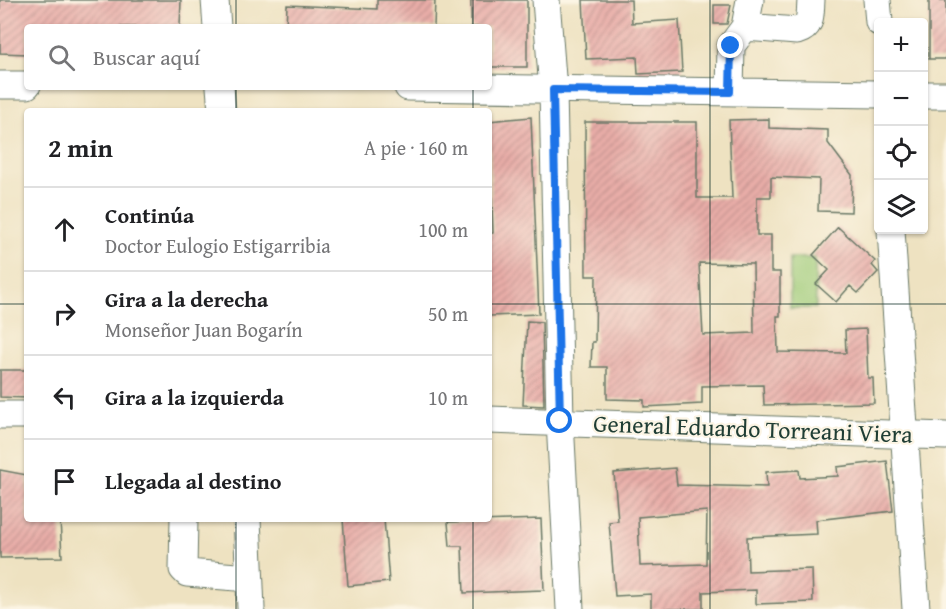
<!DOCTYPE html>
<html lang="es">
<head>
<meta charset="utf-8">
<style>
	body { margin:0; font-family:"Gentium Book Plus",serif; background:#f2f2f2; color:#202124 }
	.controls { position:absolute; right:18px; top:18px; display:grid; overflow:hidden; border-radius:6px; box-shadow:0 2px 4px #0004 }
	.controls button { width:54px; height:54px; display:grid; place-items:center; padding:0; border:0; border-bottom:2px solid #e0e0e0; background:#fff; color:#202124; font:30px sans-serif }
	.stop { position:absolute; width:18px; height:18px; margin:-14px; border:4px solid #1a73e8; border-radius:50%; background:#fff }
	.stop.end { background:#1a73e8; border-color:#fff; box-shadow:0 2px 6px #0008 }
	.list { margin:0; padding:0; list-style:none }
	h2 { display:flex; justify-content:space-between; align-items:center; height:78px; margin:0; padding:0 24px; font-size:26px }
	h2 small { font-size:20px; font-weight:400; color:#757577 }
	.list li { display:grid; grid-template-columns:39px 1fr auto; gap:18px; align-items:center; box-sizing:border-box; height:84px; padding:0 24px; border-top:2px solid #e0e0e0 }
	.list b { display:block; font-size:22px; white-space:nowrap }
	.list p { margin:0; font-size:20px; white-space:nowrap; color:#757577 }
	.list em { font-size:20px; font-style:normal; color:#757577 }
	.icon { flex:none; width:33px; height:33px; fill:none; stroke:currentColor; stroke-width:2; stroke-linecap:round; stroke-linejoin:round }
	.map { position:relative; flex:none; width:946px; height:609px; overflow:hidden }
	.search { position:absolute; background:#fff; box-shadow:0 2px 4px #0004; left:24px; top:24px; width:468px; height:66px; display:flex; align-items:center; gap:15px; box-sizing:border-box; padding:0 21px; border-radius:6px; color:#757577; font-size:22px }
	.panel { position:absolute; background:#fff; box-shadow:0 2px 4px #0004; left:24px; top:108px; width:468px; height:414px; border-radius:6px }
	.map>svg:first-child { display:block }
	.pitch { fill:#9fcb78; stroke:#5f8456; stroke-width:1.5 }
	.building { fill:url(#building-hatch); fill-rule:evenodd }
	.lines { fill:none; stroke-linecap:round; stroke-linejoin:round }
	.minor-casing { stroke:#677765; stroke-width:29 }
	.minor { stroke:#fff; stroke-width:27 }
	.route { stroke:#1a73e8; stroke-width:8 }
	.grid { fill:none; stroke:#1f3d34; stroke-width:1.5; stroke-opacity:0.55 }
	.labels { text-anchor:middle; stroke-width:4.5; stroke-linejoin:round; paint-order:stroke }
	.street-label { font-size:24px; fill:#1f3d34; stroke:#fcf5e5 }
</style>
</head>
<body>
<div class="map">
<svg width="946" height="609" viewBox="0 0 946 609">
	<defs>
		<pattern id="building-hatch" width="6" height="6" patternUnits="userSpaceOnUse" patternTransform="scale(1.5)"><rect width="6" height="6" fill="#e9ada8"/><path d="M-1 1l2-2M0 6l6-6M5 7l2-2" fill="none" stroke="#bc8e8a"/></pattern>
	</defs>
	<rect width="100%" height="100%" fill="#fcf5e5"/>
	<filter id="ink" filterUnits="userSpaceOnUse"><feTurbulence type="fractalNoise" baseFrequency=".0167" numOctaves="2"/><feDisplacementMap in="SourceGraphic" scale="12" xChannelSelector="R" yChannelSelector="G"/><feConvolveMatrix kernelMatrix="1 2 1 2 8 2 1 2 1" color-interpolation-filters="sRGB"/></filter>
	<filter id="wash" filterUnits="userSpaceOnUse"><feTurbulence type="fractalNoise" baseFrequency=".008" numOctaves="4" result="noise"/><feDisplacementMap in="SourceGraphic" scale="24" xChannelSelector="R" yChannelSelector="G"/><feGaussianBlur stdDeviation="1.35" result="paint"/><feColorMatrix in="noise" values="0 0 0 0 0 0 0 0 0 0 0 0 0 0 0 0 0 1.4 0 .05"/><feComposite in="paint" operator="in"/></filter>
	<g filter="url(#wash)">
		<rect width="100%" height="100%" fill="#eee2c1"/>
		<path class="pitch" d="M790 258H815L816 308H790Z"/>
		<g id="blocks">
			<path class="building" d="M0 0H181L180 27H27V54L0 53Z
				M377 0H435L434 27H286L287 5 377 9Z
				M471 0H527V67H489V27H471Z
				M583 0H631L632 23 679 20 682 72 638 74 637 57 586 59Z
				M929 0H946V59H929Z
				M714 5H731L727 24H714Z
				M531 117 539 314 489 316V234L493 233 489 121Z
				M769 119V128L828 130V143L852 175 851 212 818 211 819 179 771 177V197H757V235H771V272H780V316H777L778 352 846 353 845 330 866 329 868 378H873L874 403 764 405 763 385 702 386V404L644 407V400L607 399V367H591L592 342H595L596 276H586L585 122H697V198H732L729 120ZM699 263 753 264 754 333 703 335Z
				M838 227 875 261 872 265 878 272 858 293 850 286 836 302 816 284 829 270 813 255Z
				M527 321 542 322 544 406 523 405Z
				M0 370H27V398L0 397Z
				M887 461 893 511 816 520 817 534 747 537 748 571 812 569 813 602 756 604V590L703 592V609H651V594L615 596 609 522 618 521 614 473 675 468 677 485 767 487 766 472 799 470 800 478 838 476 837 467ZM707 511 706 564 640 566 638 517Z
				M0 470 27 475V519H60L62 557 0 558Z
				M343 519H384L389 582 348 586Z
				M541 519 544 590 464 593 462 546H450L448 522Z"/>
		</g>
	</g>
	<g filter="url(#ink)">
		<use href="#blocks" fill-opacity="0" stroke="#677765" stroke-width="1.5"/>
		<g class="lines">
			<defs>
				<path id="minor" d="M215 0 217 27
					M546 0 553 90 560 421 570 609
					M877 0 879 22
					M745 27 797 31C812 27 810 14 811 0
					M0 85H27
					M220 87 222 111
					M408 87 878 94
					M730 92 731 46 745 27 750 0
					M924 95H946
					M891 230 916 609
					M0 415H27
					M489 420 946 436
					M184 519 183 569 187 573 249 578
					M247 519 251 609"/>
			</defs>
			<use href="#minor" class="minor-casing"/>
			<use href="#minor" class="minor"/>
		</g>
	</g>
	<g class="lines" filter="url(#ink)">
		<path class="route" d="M560 421 553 90 730 92 731 46"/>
	</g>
	<path class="grid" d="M236 0V27M473 0V27M710 0V609M236 87V111M473 87V111M0 304H27M489 304H946M236 519V609M473 519V609"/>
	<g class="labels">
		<g class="street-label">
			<text transform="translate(753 429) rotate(2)" y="8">General Eduardo Torreani Viera</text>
		</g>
	</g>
</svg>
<div class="controls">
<button>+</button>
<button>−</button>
<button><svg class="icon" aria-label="locate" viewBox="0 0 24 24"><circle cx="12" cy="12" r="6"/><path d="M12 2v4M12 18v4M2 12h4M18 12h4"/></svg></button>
<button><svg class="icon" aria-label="layers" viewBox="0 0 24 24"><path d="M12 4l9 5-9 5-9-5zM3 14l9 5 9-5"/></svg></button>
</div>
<div class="stop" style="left:560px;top:421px"></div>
<div class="stop end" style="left:731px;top:46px"></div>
<div class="search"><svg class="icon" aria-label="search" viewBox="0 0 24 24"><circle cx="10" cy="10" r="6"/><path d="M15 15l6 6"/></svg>Buscar aquí</div>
<section class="panel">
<h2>2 min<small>A pie · 160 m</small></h2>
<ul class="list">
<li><svg class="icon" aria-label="ahead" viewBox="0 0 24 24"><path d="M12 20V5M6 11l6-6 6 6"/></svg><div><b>Continúa</b><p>Doctor Eulogio Estigarribia</p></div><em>100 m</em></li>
<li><svg class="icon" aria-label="right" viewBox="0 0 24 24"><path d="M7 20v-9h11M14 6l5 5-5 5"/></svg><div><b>Gira a la derecha</b><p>Monseñor Juan Bogarín</p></div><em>50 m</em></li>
<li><svg class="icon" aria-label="left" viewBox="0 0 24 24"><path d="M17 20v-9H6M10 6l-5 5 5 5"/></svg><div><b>Gira a la izquierda</b></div><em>10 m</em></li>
<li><svg class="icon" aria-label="arrive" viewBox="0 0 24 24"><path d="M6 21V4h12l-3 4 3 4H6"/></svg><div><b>Llegada al destino</b></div></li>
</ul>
</section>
</div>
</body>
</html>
